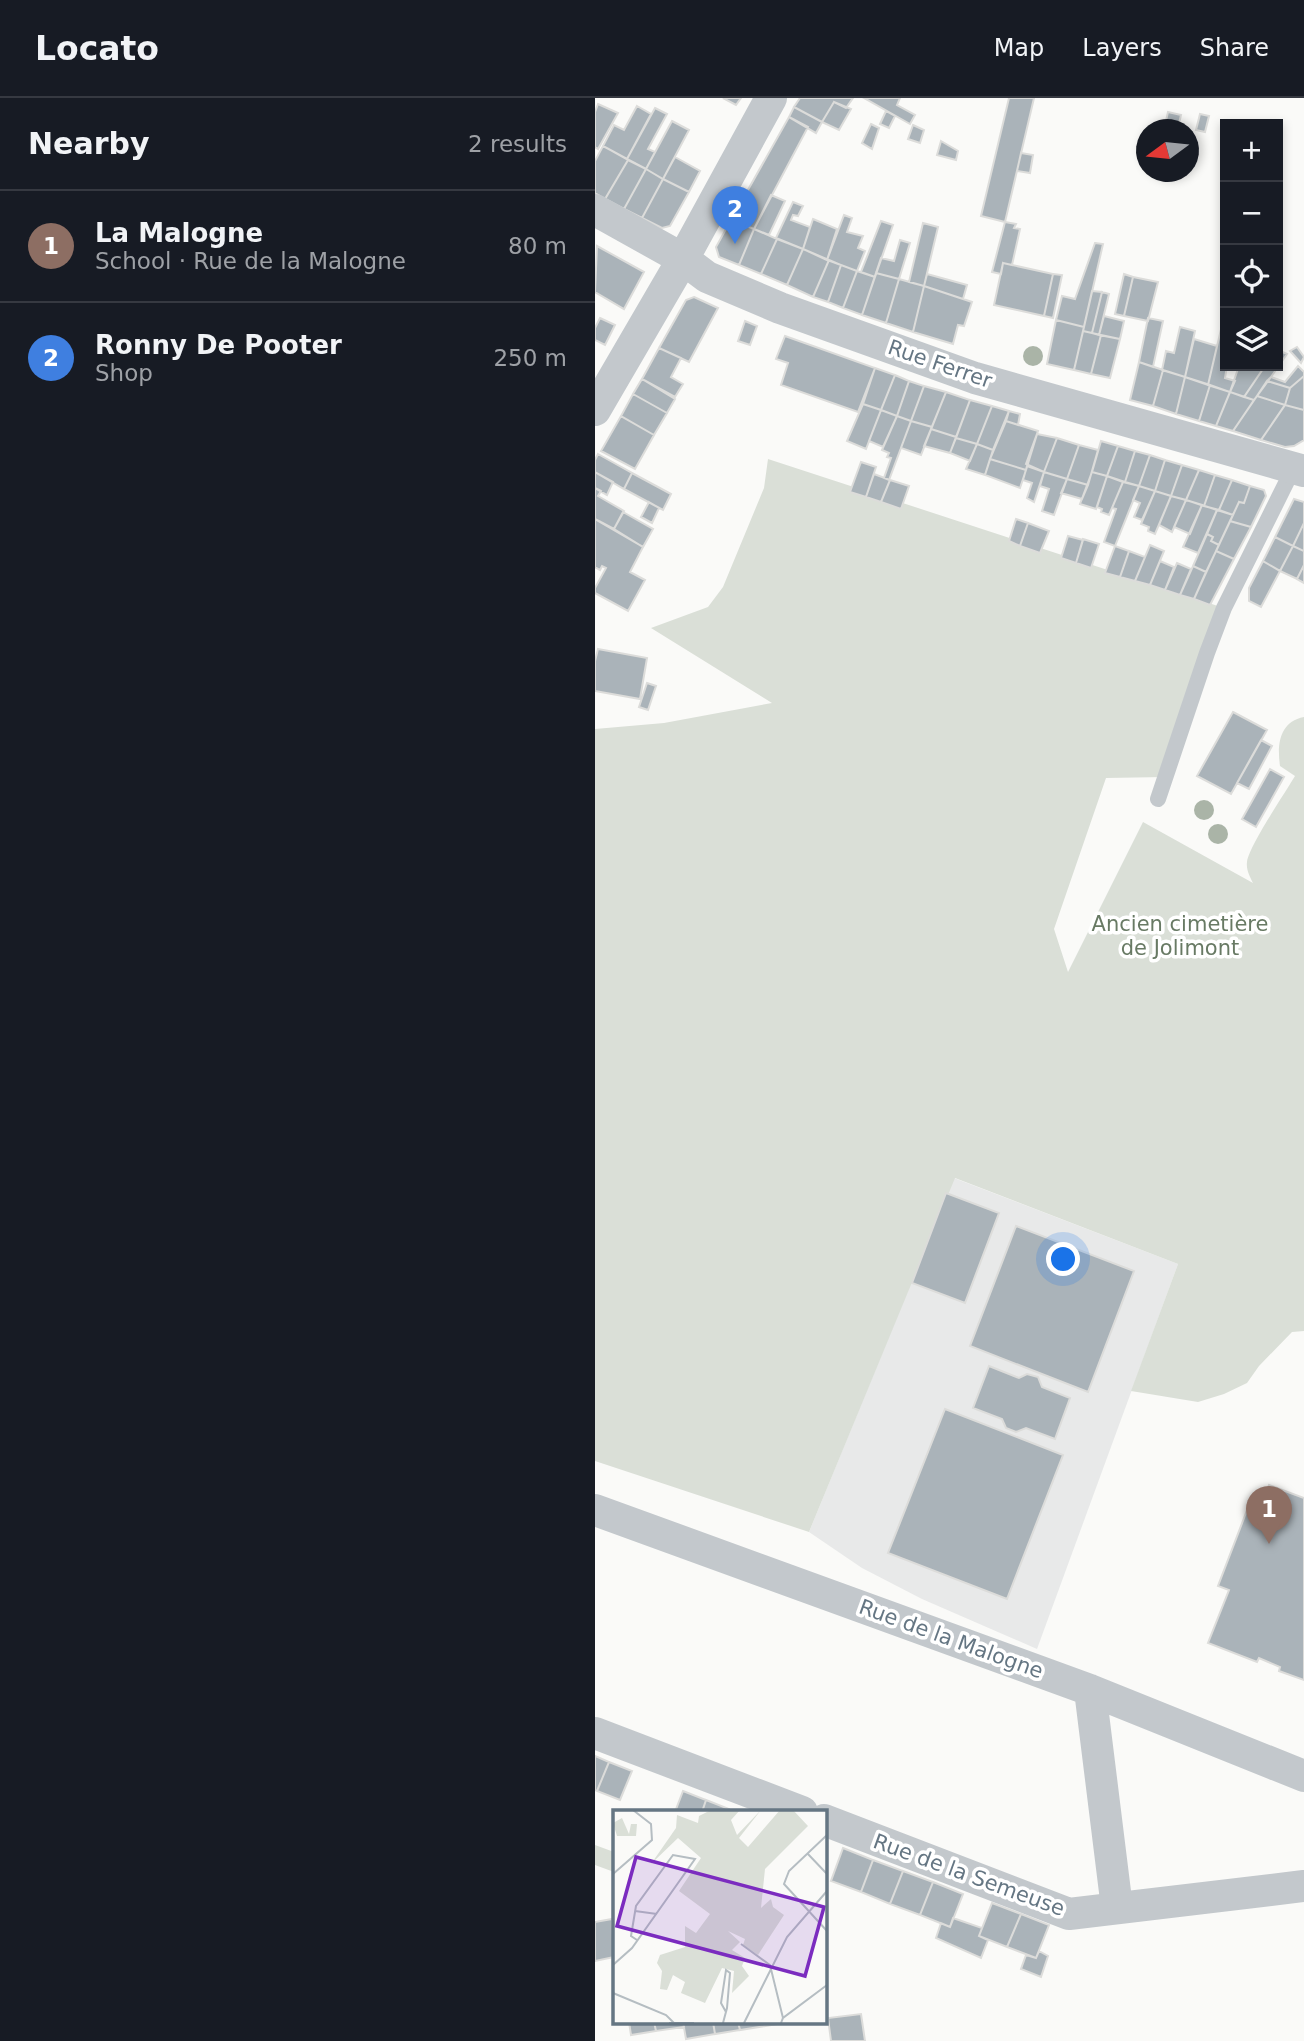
<!DOCTYPE html>
<html lang="en">
<head>
<meta charset="utf-8">
<style>
	body { margin:0; font-family:"DejaVu Sans",sans-serif; background:#242831; color:#f1f3f6 }
	.controls { position:absolute; right:21px; top:21px; display:grid; overflow:hidden; border-radius:0px; box-shadow:0 4px 10px #0003 }
	.controls button { width:63px; height:63px; display:grid; place-items:center; padding:0; border:0; border-bottom:2px solid #363941; background:#171b24; color:#f1f3f6; font:35px sans-serif }
	.compass { position:absolute; left:541px; top:21px; width:63px; height:63px; border-radius:50%; background:#171b24; box-shadow:0 4px 10px #0003; rotate:255deg }
	.you { position:absolute; left:469px; top:1162px; width:24px; height:24px; margin:-18px; border:5px solid #fff; border-radius:50%; background:#1a73e8; box-shadow:0 0 0 10px #1a73e833 }
	.badge { display:grid; place-items:center; width:46px; height:46px; border-radius:50%; background:#e4572e; color:#fff; font-size:23px; font-weight:700 }
	.pin { position:absolute; translate:-50% -58px; filter:drop-shadow(0 2px 4px #0008) }
	.pin::after { content:''; position:absolute; top:37px; width:24px; height:21px; background:inherit; clip-path:polygon(0 0,100% 0,50% 100%) }
	.list { margin:0; padding:0; list-style:none }
	h2 { display:flex; justify-content:space-between; align-items:center; height:91px; margin:0; padding:0 28px; font-size:30px }
	h2 small { font-size:23px; font-weight:400; color:#9ea1a6 }
	.list li { display:grid; grid-template-columns:46px 1fr auto; gap:21px; align-items:center; box-sizing:border-box; height:112px; padding:0 28px; border-top:2px solid #363941 }
	.list b { display:block; font-size:26px; white-space:nowrap }
	.list p { margin:0; font-size:23px; white-space:nowrap; color:#9ea1a6 }
	.list em { font-size:23px; font-style:normal; color:#9ea1a6 }
	.icon { flex:none; width:38px; height:38px; fill:none; stroke:currentColor; stroke-width:2; stroke-linecap:round; stroke-linejoin:round }
	.map { position:relative; flex:none; width:709px; height:1943px; overflow:hidden }
	header { display:flex; align-items:center; gap:42px; box-sizing:border-box; height:98px; padding:0 35px; background:#171b24; border-bottom:2px solid #363941 }
	header strong { font-size:33px }
	nav { display:flex; gap:38px; margin-inline-start:auto; font-size:24px }
	main { display:flex }
	aside { flex:1; background:#171b24 }
	.map>svg:first-child { display:block }
	.built { fill:#e8e9e9 }
	.green { fill:#dadfd7 }
	.building { fill:#aab3b9; stroke:#dcdcda; stroke-width:2 }
	.lines { fill:none; stroke-linecap:round; stroke-linejoin:round }
	.lane { stroke:#c3c8cc; stroke-width:16 }
	.street { stroke:#c3c8cc; stroke-width:32 }
	.tree { fill:#aab4a7 }
	.labels { text-anchor:middle; stroke-width:7; stroke-linejoin:round; paint-order:stroke }
	.street-label { font-size:21px; fill:#657683; stroke:#fff }
	.park-label { font-size:21px; fill:#687a64; stroke:#fff }
	.inset-road { fill:none; stroke:#b5bdc2; stroke-width:2 }
	.view { fill:#7b2cbf; fill-opacity:0.15; stroke:#7b2cbf; stroke-width:3.5 }
	.inset-edge { fill:none; stroke:#657683; stroke-width:3.5 }
</style>
</head>
<body>
<header>
<strong>Locato</strong>
<nav><a>Map</a><a>Layers</a><a>Share</a></nav>
</header>
<main>
<aside>
<h2>Nearby<small>2 results</small></h2>
<ul class="list">
<li><span class="badge" style="background:#8d6e63">1</span><div><b>La Malogne</b><p>School · Rue de la Malogne</p></div><em>80 m</em></li>
<li><span class="badge" style="background:#3f7fe0">2</span><div><b>Ronny De Pooter</b><p>Shop</p></div><em>250 m</em></li>
</ul>
</aside>
<div class="map">
<svg width="709" height="1943" viewBox="0 0 709 1943">
	<rect width="100%" height="100%" fill="#fafaf8"/>
	<path class="built" d="M359 1080 583 1166 442 1551 327 1501 267 1470 214 1434Z"/>
	<path class="green" d="M173 361 629 510 570 679 511 680 459 831 473 874 548 724 658 785C655 779 651 772 652 764 654 748 690 695 700 678L685 668C682 647 684 624 709 619V1233L697 1234 664 1268 652 1285 629 1296 603 1304 536 1293 583 1166 360 1080 214 1434 0 1363V631L69 625 177 605 56 530 113 509 128 489 169 390Z
		M0 1747 19 1754V1774L0 1767Z"/>
	<path class="building" d="M128 0H146L141 7Z
		M205 0H258L251 10 239 4 227 24 199 9Z
		M269 0H305L302 7 320 17 315 26Z
		M414 0H439L410 124 386 118Z
		M239 4 256 11 244 32 227 24Z
		M3 6 23 15 3 51 0 49V14Z
		M42 8 56 16 32 61 8 48 19 27 29 32Z
		M199 9 227 24 221 35 194 19Z
		M60 10 72 16 53 51 60 54 51 71 32 61Z
		M291 13 300 18 294 30 285 26Z
		M573 14 586 17 583 30 570 27Z
		M605 16 614 18 610 34 601 32Z
		M194 19 213 29 159 131 136 122Z
		M77 23 94 32 68 81 51 71Z
		M276 26 284 30 277 51 267 45Z
		M318 27 329 32 325 45 313 41Z
		M346 43 363 53 361 62 342 57Z
		M8 48 33 62 10 101 0 95V63Z
		M426 55 438 57 435 75 422 73Z
		M80 59 105 73 94 94 68 81Z
		M33 62 51 71 29 111 10 101Z
		M51 71 68 81 47 120 29 111Z
		M68 81 94 94 75 128 67 130 47 120Z
		M176 97 190 103 174 137 159 131Z
		M198 104 208 108 203 118 198 117 196 122 215 129 208 151 181 140Z
		M249 117 257 120 252 134 268 138 263 150 270 153 262 173 232 162Z
		M218 121 242 131 232 162 208 151Z
		M136 122 159 131 144 167 124 159 121 149Z
		M286 123 298 127 280 179 266 174Z
		M410 124 421 126 419 130 425 131 417 167 408 165 406 176 397 174Z
		M328 125 343 129 329 188 314 184Z
		M159 131 182 141 166 176 144 167Z
		M182 141 208 151 192 187 166 176Z
		M305 142 315 145 304 181 281 175 286 160 299 163Z
		M500 145 508 146 489 229 461 222 467 198 480 201Z
		M2 148 49 174 29 211 0 194Z
		M208 151 234 162 218 199 192 187Z
		M234 162 246 167 233 204 218 199Z
		M408 165 458 176 449 218 399 207Z
		M246 167 262 173 248 210 233 204Z
		M262 173 280 179 267 217 248 210Z
		M281 175 304 181 291 225 267 217Z
		M332 176 372 187 368 201 329 188Z
		M458 176 467 177 458 220 449 218Z
		M529 176 538 179 529 218 520 216Z
		M538 179 563 184 553 223 529 218Z
		M304 181 329 188 318 234 291 225Z
		M329 188 377 204 369 228 363 227 358 246 318 234Z
		M497 193 507 194 497 235 488 233Z
		M507 194 514 196 504 237 497 235Z
		M99 199 123 210 94 264 64 250 91 202Z
		M509 218 529 223 525 241 504 237Z
		M5 220 20 227 10 247 0 242V230Z
		M553 220 568 223 558 269 544 264Z
		M461 222 489 229 479 272 452 266Z
		M150 223 162 228 155 247 143 243Z
		M627 227 630 228V268H632L630 280 640 283 635 294 613 287Z
		M585 229 600 233 590 279 567 272 571 253 579 255Z
		M488 233 506 237 496 276 479 272Z
		M506 237 525 241 515 280 496 276Z
		M190 238 280 270 263 314 186 287 193 265 181 261Z
		M599 241 622 248 613 287 590 279Z
		M702 249 709 259 706 265 695 253Z
		M64 250 86 260 76 279 88 286 80 299 47 281Z
		M683 252 692 256 676 279 659 302 649 299 670 268H683Z
		M544 264 568 272 558 308 535 302Z
		M644 268H670L649 299 635 294Z
		M703 268 709 274V278L695 290 672 283 676 279 690 284Z
		M280 270 300 277 286 312 268 306Z
		M568 272 590 279 581 316 558 308Z
		M300 277 314 283 302 318 286 312Z
		M709 278V312L690 307 695 290Z
		M590 279 615 287 604 323 581 316Z
		M47 281 80 301 72 315 38 296Z
		M314 283 329 288 316 323 302 318Z
		M672 283 695 290 690 307 662 298Z
		M615 287 635 294 621 328 604 323Z
		M329 288 351 294 337 329 316 323Z
		M351 294 375 302 361 339 336 331Z
		M635 294 659 302 638 333 621 328Z
		M38 296 72 315 59 337 26 318Z
		M662 298 690 307 666 342 638 333Z
		M375 302 397 308 382 346 361 340Z
		M268 306 286 312 271 351 252 343Z
		M690 307 709 312V342L699 348 690 349 666 342Z
		M397 308 414 313 398 352 382 346Z
		M286 312 302 318 288 349 274 343Z
		M414 313 425 316 423 327 411 323Z
		M26 318 59 337 40 371 6 353Z
		M302 318 316 323 294 382 289 380 296 360 292 359 294 355 287 352Z
		M316 323 337 329 326 357 306 350Z
		M411 323 443 333 431 372 395 361Z
		M336 331 361 339 355 355 329 348Z
		M442 336 462 340 449 374 431 366Z
		M361 340 382 346 375 363 355 355Z
		M462 340 484 347 472 381 449 374Z
		M506 343 523 348 512 378 497 374Z
		M382 346 398 352 390 377 371 371Z
		M484 347 503 352 493 387 472 381Z
		M523 348 540 353 530 384 512 378Z
		M540 353 555 357 544 388 530 384Z
		M3 356 37 375 29 391 0 374V362Z
		M555 357 570 362 560 393 544 388Z
		M395 361 431 372 425 390 390 377Z
		M570 362 587 367 576 398 560 393Z
		M266 364 281 369 271 399 255 394Z
		M587 367 604 372 591 402 576 398Z
		M432 368 449 374 439 404 432 400 437 385 428 382Z
		M604 372 620 377 609 408 591 402Z
		M0 374 18 384 12 397 0 390Z
		M449 374 472 381 459 417 447 413 454 391 445 388Z
		M497 374 512 378 501 411 485 406Z
		M37 375 76 396 68 412 29 391Z
		M279 376 295 382 286 404 271 399Z
		M620 377 637 382 624 412 609 408Z
		M512 378 528 384 514 417 506 414 507 411 502 409Z
		M472 381 493 387 487 401 466 395Z
		M295 382 314 388 306 411 286 404Z
		M637 382 655 388 649 405 644 404 638 417 624 412Z
		M528 384 544 388 520 448 509 444 521 411 517 410Z
		M544 388 560 393 547 422 539 419 545 405 538 402Z
		M655 388 669 392 671 398 656 429 635 423 644 404 649 405Z
		M0 390 6 393 3 398 29 413 19 431 0 421Z
		M560 393 576 398 560 436 553 433 554 429 546 426Z
		M576 398 591 402 577 434 564 427Z
		M699 401 709 404V425L698 448 680 439Z
		M591 402 607 407 595 436 579 429Z
		M54 404 64 410 57 425 46 419Z
		M607 407 622 412 603 455 588 449Z
		M622 412 638 417 624 447 616 443 618 439 612 436Z
		M28 414 58 431 48 449 19 431Z
		M0 421 48 449 35 474 50 482 33 513 0 495V490L11 470 7 468 5 472 0 469Z
		M421 421 433 425 425 448 414 443Z
		M635 423 656 429 639 461 621 453Z
		M433 425 454 433 445 455 425 448Z
		M709 425V453L698 448Z
		M612 436 618 439 616 443 624 447 611 474 598 468Z
		M473 438 488 442 481 465 466 460Z
		M680 439 698 448 685 473 668 463Z
		M488 441 504 446 496 470 481 465Z
		M555 447 569 453 555 487 540 483Z
		M520 448 534 453 525 479 510 475Z
		M698 448 709 453V467L702 481 685 473Z
		M534 453 550 459 540 483 525 479Z
		M621 453 639 461 615 507 599 501Z
		M565 463 579 469 570 492 555 487Z
		M668 463 685 473 666 509 654 503V490Z
		M582 465 596 471 585 497 570 492Z
		M709 467V485L702 481Z
		M598 468 611 474 599 501 585 497Z
		M3 551 52 560 45 601 0 593V563Z
		M52 585 61 588 53 612 44 609Z
		M638 614 672 632 636 696 602 678Z
		M666 642 677 648 654 691 642 685Z
		M675 671 689 679 661 729 647 721Z
		M351 1095 404 1115 370 1205 317 1185Z
		M421 1128 539 1173 493 1294 375 1248Z
		M394 1268 424 1280 432 1276 443 1279 447 1289 475 1300 460 1341 431 1330 421 1334 411 1330 407 1321 378 1310Z
		M350 1311 468 1357 412 1501 293 1455Z
		M674 1387 709 1400V1582L684 1573 685 1569 664 1560 662 1564 613 1545 634 1492 623 1488 654 1407 665 1411Z
		M0 1658 14 1664 2 1693 0 1692Z
		M14 1664 37 1673 25 1702 2 1693Z
		M88 1693 111 1702 107 1714H80Z
		M111 1702 134 1711 133 1714H107Z
		M248 1750 278 1762 266 1794 236 1783Z
		M278 1762 308 1773 295 1806 266 1794Z
		M308 1773 338 1784 325 1817 295 1806Z
		M338 1784 368 1796 355 1829 325 1817Z
		M397 1805 426 1816 412 1849 384 1838Z
		M426 1816 454 1827 441 1860 412 1849Z
		M358 1820 387 1830 384 1838 393 1842 386 1860 341 1840 346 1825 355 1829Z
		M17 1821 19 1859 0 1863V1824Z
		M444 1853 453 1858 446 1879 426 1871 431 1857 441 1860Z
		M266 1916 270 1943H236L233 1920Z
		M34 1924H59L61 1933 36 1937Z
		M59 1924H88L89 1929 61 1933Z
		M88 1924H118L120 1936 91 1941Z
		M118 1924H143L145 1932 120 1936Z
		M143 1924H169L170 1928 145 1932Z
		M169 1924H194L170 1928Z"/>
	<g class="lines">
		<path class="lane" d="M563 701 612 555 629 510 698 371"/>
		<path class="street" d="M0 112 88 161 112 179 185 210 380 280 709 373
			M0 312 88 161 176 0
			M0 1412 495 1592 709 1678
			M495 1592 522 1810
			M0 1635 207 1714
			M229 1722 474 1816 709 1788"/>
	</g>
	<g class="tree">
		<circle cx="438" cy="258" r="10"/>
		<circle cx="609" cy="712" r="10"/>
		<circle cx="623" cy="736" r="10"/>
	</g>
	<g class="labels">
		<g class="street-label">
			<text transform="translate(345 266) rotate(19)" y="7">Rue Ferrer</text>
			<text transform="translate(356 1541) rotate(20)" y="7">Rue de la Malogne</text>
			<text transform="translate(374 1777) rotate(20)" y="7">Rue de la Semeuse</text>
		</g>
		<g class="park-label">
			<text x="585" y="833">Ancien cimetière<tspan x="585" dy="24">de Jolimont</tspan></text>
		</g>
	</g>
	<g transform="translate(18 1712)">
		<rect width="214" height="214" fill="#fafaf8"/>
		<path d="M98 0H127L118 10 124 25 148 0 126 28 135 37 167 0H180L195 16 152 59 148 98 158 89 160 97 171 105 145 145 130 135 132 129 115 121 127 132 119 140 132 148 129 156 136 166 119 183 121 161 109 158 92 193 68 183 72 172 60 165 54 180 47 179 49 161 44 153 47 145 72 137V116L83 123 97 104 66 81 88 48 65 28 38 54 63 18 64 5 85 13 86 6ZM9 8 16 24 18 14H24L23 26H4L0 13Z" fill="#dadfd7"/>
		<path class="inset-road" d="M214 25 176 61 171 74 214 121M194 43 214 64M0 64 39 30 38 14 20 0M22 101 44 104M128 134 157 155 170 208M0 155 19 138 82 49 60 45 23 96 18 126 24 130M0 183 53 205 61 213M56 213H81M110 213 114 198 117 163 113 160 108 193 113 202M131 213 174 127 214 81M168 213 170 208 214 175"/>
		<path class="view" d="M23 47 211 97 192 166 4 116Z"/>
		<rect width="214" height="214" class="inset-edge"/>
	</g>
</svg>
<div class="controls">
<button>+</button>
<button>−</button>
<button><svg class="icon" aria-label="locate" viewBox="0 0 24 24"><circle cx="12" cy="12" r="6"/><path d="M12 2v4M12 18v4M2 12h4M18 12h4"/></svg></button>
<button><svg class="icon" aria-label="layers" viewBox="0 0 24 24"><path d="M12 4l9 5-9 5-9-5zM3 14l9 5 9-5"/></svg></button>
</div>
<svg class="compass" viewBox="-18 -18 36 36"><path d="M0-13l5 13h-10z" fill="#e53935"/><path d="M0 13l5-13h-10z" fill="#9ea1a6"/></svg>
<div class="you"></div>
<div class="pin badge" style="left:674px;top:1446px;background:#8d6e63">1</div>
<div class="pin badge" style="left:140px;top:146px;background:#3f7fe0">2</div>
</div>
</main>
</body>
</html>
